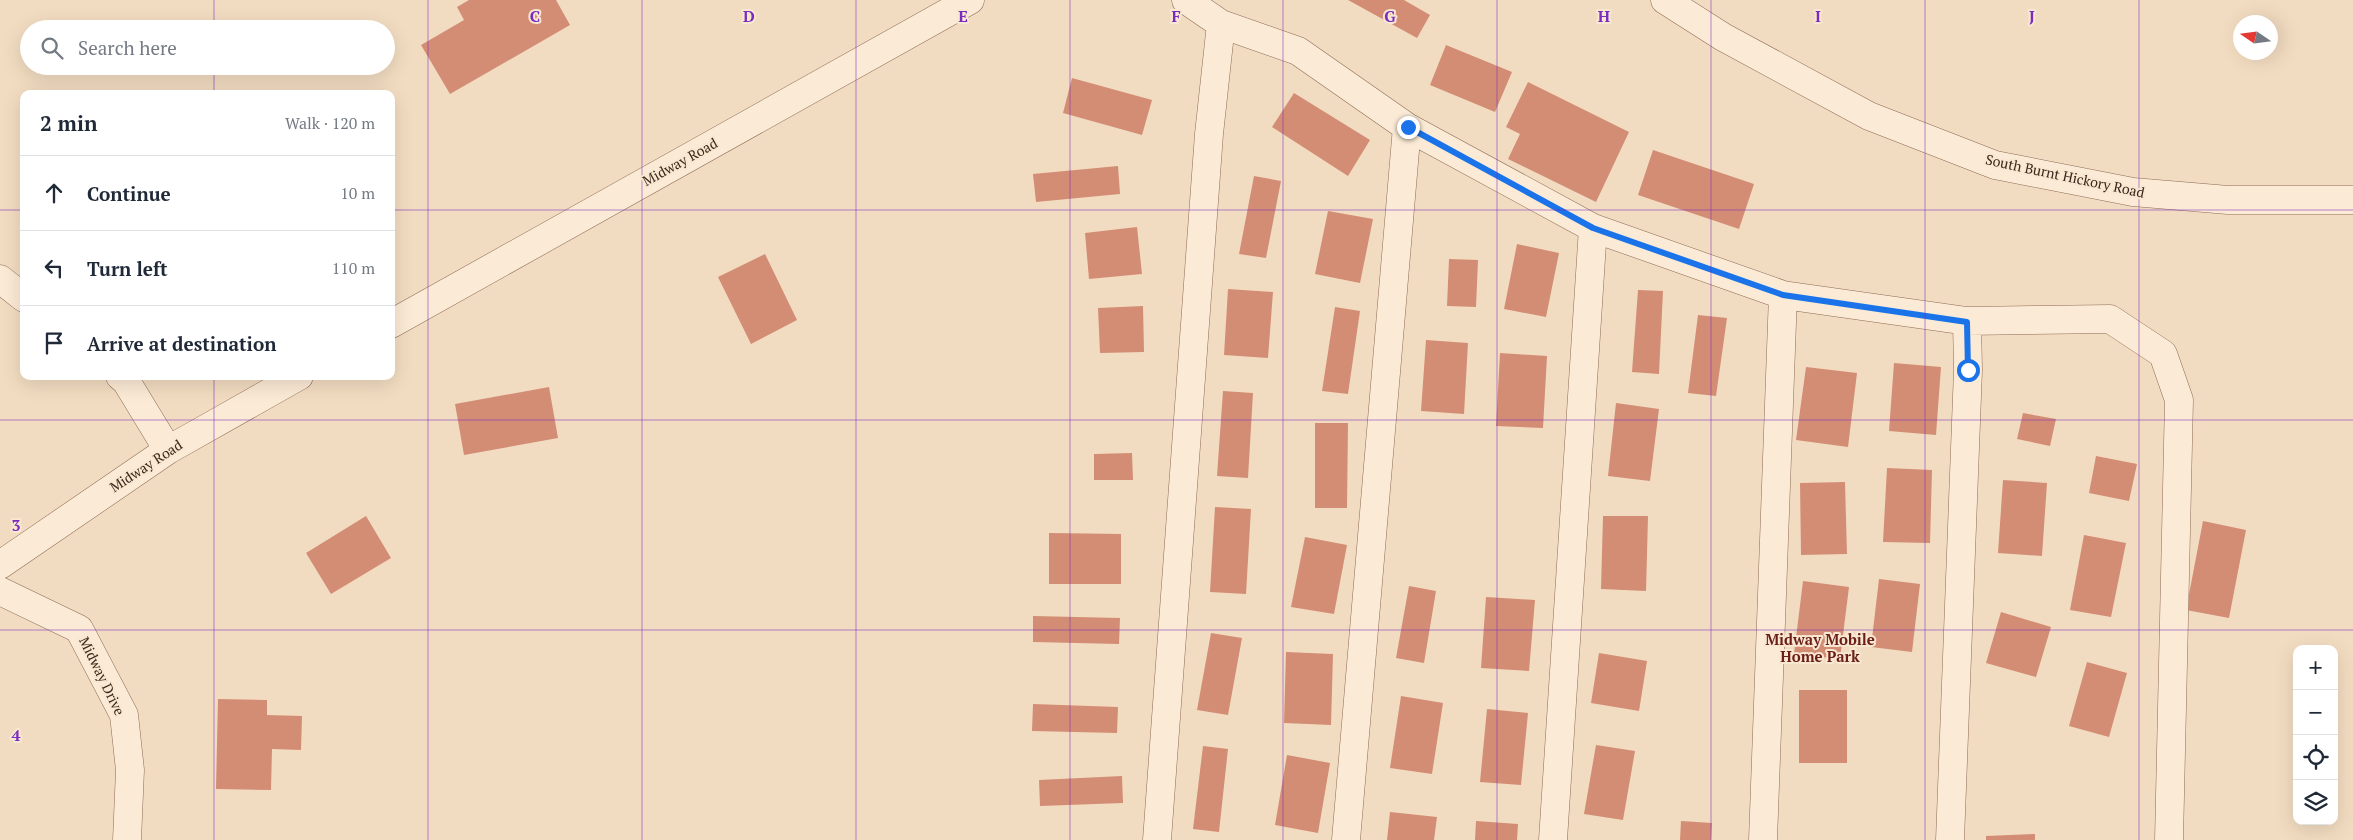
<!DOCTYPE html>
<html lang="en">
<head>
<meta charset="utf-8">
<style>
	body { margin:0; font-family:"PT Serif",serif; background:#f2f2f3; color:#1f2937 }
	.controls { position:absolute; right:15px; bottom:15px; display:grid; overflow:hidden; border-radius:10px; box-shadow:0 5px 20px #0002 }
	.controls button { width:45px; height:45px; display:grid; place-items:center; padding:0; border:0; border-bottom:1px solid #e0e1e3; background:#fff; color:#1f2937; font:25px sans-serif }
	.compass { position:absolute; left:2233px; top:15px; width:45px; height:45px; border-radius:50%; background:#fff; box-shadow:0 5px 20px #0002; rotate:283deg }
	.stop { position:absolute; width:15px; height:15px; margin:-11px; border:4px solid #1a73e8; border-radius:50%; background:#fff }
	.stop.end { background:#1a73e8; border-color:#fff; box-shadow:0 1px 5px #0008 }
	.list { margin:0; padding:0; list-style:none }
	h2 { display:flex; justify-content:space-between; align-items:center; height:65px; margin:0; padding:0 20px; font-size:21px }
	h2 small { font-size:16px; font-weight:400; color:#747a83 }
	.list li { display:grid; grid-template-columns:32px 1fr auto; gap:15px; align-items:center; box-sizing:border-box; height:75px; padding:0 20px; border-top:1px solid #e0e1e3 }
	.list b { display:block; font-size:19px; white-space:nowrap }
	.list em { font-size:16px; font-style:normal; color:#747a83 }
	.icon { flex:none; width:28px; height:28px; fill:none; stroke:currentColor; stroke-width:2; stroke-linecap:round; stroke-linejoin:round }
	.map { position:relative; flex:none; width:2353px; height:840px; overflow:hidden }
	.search { position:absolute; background:#fff; box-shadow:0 5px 20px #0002; left:20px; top:20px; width:375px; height:55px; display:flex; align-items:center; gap:12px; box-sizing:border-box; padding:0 18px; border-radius:28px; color:#747a83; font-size:19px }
	.panel { position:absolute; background:#fff; box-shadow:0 5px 20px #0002; left:20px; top:90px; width:375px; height:290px; border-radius:10px }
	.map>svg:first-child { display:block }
	.building { fill:#d38d74 }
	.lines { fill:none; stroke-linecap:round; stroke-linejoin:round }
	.minor-casing { stroke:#8d6b57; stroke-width:29 }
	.tertiary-casing { stroke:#8d6b57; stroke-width:29 }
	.minor { stroke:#fbead5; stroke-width:28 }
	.tertiary { stroke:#fbead5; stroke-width:28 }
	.route { stroke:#1a73e8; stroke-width:6 }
	.grid { fill:none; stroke:#7b2cbf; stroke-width:1; stroke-opacity:0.55 }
	.labels { text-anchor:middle; stroke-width:4; stroke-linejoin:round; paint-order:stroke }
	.street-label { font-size:14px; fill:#3b271c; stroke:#f8e7d1 }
	.neighbourhood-label { font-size:15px; font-weight:bold; fill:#6b1d18; stroke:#f8e7d1 }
	.grid-label { font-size:16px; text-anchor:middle; font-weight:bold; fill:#7b2cbf; stroke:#f8e7d1; stroke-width:4; stroke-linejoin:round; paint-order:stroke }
</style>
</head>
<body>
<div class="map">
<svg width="2353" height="840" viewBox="0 0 2353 840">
	<rect width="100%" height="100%" fill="#f2dcc1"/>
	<path class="building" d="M469 0H556L570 25 450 94 421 45 464 20 457 7Z
		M1348 0H1404L1430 15 1417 38Z
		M1446 45 1512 72 1495 112 1430 85Z
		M1072 78 1152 100 1142 135 1063 113Z
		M1528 82 1629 132 1596 202 1508 159 1520 134 1506 127Z
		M1294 93 1370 140 1348 176 1272 127Z
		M1653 150 1754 184 1739 229 1638 195Z
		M1118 166 1120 194 1036 202 1033 174Z
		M1254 176 1281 181 1266 258 1239 254Z
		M1328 211 1373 219 1360 283 1315 274Z
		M1137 227 1142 274 1089 279 1085 233Z
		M1517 244 1559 253 1546 317 1504 309Z
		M765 254 797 320 751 344 718 277Z
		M1449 259 1478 260 1476 307 1447 306Z
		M1228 289 1273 292 1268 358 1224 355Z
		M1638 290 1663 291 1659 374 1632 372Z
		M1143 306 1144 352 1100 353 1098 308Z
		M1335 307 1360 311 1348 394 1322 391Z
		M1698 315 1727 318 1716 396 1688 393Z
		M1426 340 1468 343 1464 414 1421 411Z
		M1500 353 1547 356 1543 428 1496 426Z
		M1894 363 1941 367 1936 435 1889 431Z
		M1806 367 1857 373 1848 447 1796 440Z
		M549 387 558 438 464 455 455 404Z
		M1223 391 1253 393 1248 478 1217 476Z
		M1616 403 1659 409 1650 481 1608 476Z
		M2023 413 2056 419 2050 446 2017 439Z
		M1315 423H1348L1347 508H1315Z
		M1132 453 1133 480H1094V454Z
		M2096 456 2137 464 2129 501 2089 493Z
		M1887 468 1932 470 1930 543 1883 542Z
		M2003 480 2047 483 2042 556 1998 553Z
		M1845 482 1847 554 1801 555 1800 483Z
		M1215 507 1251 509 1246 594 1210 592Z
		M366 516 391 558 331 594 306 553Z
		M1603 516H1648L1646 591 1601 589Z
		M2203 521 2246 530 2229 618 2186 610Z
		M1049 533 1121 534V584H1049Z
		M2084 535 2126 543 2111 617 2070 610Z
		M1305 537 1347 545 1334 614 1291 607Z
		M1879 579 1920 584 1912 652 1871 647Z
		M1803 581 1849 587 1840 659 1794 654Z
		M1409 586 1436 591 1424 663 1396 658Z
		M1486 597 1535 600 1529 671 1481 668Z
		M2001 612 2051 627 2036 677 1986 663Z
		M1033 616 1120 618 1119 644 1033 642Z
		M1211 633 1242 638 1228 715 1197 710Z
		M1286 652 1333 654 1331 725 1284 723Z
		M1599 653 1647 661 1639 711 1591 703Z
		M2087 662 2127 673 2109 737 2069 726Z
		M1799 690H1847V763H1799Z
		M1401 696 1443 703 1432 774 1390 768Z
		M218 699 267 700V715L302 716 301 750 272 749 271 790 216 789Z
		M1033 704 1118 707 1117 733 1032 731Z
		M1487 709 1528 713 1521 785 1480 782Z
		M1596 745 1635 751 1623 820 1584 814Z
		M1203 746 1228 749 1219 832 1193 829Z
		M1287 755 1330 763 1318 833 1275 825Z
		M1122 776 1123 803 1040 806 1039 780Z
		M1390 812 1437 817 1434 840H1387Z
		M1476 821 1518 824 1517 840H1475Z
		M1681 821 1712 823 1711 840H1680Z
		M2035 834V840H1986V836Z"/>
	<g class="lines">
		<defs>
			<path id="minor" d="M1186 0 1221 24
				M0 279 24 298
				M391 324 970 0
				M120 376 126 381 168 450
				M0 565 168 450 299 376
				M0 591 79 629 124 715 130 770 127 840
				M1157 840 1209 134 1221 24 1298 51 1407 127 1593 228 1783 295 1967 321 2110 319 2163 354 2179 400 2169 840
				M1346 840 1407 127
				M1553 840 1593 228
				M1763 840 1783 295
				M1950 840 1968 370 1967 321"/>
			<path id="tertiary" d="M1665 0 1723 37 1869 116 1995 165 2133 192 2228 200H2353"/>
		</defs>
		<use href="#minor" class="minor-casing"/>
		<use href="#tertiary" class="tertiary-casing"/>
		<use href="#minor" class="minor"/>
		<use href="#tertiary" class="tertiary"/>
	</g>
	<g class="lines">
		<path class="route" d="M1408 127 1593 228 1783 295 1967 322 1968 370"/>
	</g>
	<path class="grid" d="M214 0V29M428 0V840M642 0V840M856 0V840M1070 0V840M1283 0V840M1497 0V840M1711 0V840M1925 0V840M2139 0V840M214 66V94M0 210H24M391 210H2353M214 376V840M0 420H2353M0 630H2353"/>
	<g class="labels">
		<g class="street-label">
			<text transform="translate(680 162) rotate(-29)" y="5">Midway Road</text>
			<text transform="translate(2065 176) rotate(12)" y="5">South Burnt Hickory Road</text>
			<text transform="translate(146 466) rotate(-33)" y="5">Midway Road</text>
			<text transform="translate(102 676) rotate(64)" y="5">Midway Drive</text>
		</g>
		<g class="neighbourhood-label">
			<text x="1820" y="645">Midway Mobile<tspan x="1820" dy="17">Home Park</tspan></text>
		</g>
	</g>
	<g class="grid-label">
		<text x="535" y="22">C</text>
		<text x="749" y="22">D</text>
		<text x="963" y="22">E</text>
		<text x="1176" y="22">F</text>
		<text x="1390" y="22">G</text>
		<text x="1604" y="22">H</text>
		<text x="1818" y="22">I</text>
		<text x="2032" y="22">J</text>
		<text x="16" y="531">3</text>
		<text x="16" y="741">4</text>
	</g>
</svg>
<div class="controls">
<button>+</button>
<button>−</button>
<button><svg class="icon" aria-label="locate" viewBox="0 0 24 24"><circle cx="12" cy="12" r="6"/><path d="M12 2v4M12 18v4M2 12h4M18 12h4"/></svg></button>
<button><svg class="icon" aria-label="layers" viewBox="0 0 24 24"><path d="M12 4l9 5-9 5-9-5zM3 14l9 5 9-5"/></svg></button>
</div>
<svg class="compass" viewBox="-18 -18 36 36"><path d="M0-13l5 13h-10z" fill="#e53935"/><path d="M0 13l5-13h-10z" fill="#747a83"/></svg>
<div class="stop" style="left:1968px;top:370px"></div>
<div class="stop end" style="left:1408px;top:127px"></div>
<div class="search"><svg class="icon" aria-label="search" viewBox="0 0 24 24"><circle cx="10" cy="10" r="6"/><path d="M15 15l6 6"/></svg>Search here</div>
<section class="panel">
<h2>2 min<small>Walk · 120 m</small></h2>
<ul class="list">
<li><svg class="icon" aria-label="ahead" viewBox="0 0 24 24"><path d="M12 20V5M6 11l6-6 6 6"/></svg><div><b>Continue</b></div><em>10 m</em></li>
<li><svg class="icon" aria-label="left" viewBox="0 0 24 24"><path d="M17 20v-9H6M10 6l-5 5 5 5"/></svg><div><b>Turn left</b></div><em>110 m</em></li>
<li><svg class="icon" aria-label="arrive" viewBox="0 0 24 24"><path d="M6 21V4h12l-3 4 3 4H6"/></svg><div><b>Arrive at destination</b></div></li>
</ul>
</section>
</div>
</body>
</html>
